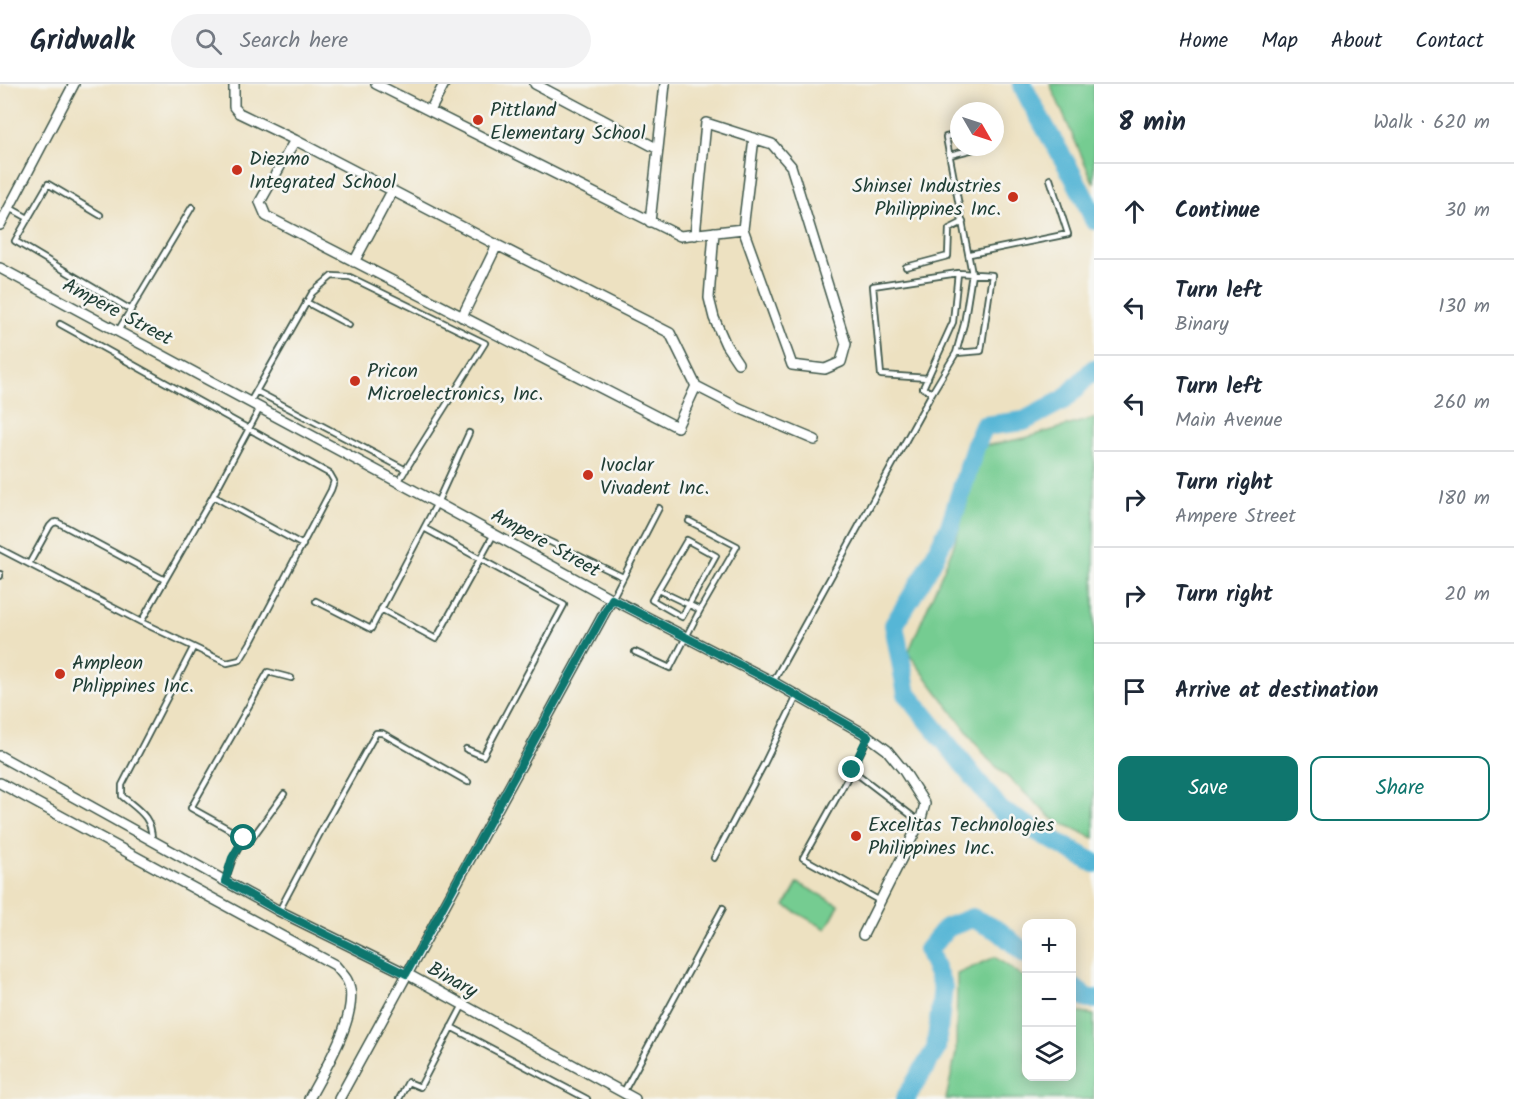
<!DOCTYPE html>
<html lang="en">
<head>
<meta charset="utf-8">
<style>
	body { margin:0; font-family:Kalam,sans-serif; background:#f2f2f3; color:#1f2937 }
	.controls { position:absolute; right:18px; bottom:18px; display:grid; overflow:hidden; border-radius:12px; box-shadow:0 3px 15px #0003 }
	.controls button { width:54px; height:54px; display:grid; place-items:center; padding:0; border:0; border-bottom:2px solid #e0e1e3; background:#fff; color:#1f2937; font:30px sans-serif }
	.compass { position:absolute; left:950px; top:18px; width:54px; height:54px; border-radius:50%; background:#fff; box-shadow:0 3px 15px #0003; rotate:129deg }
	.stop { position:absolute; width:18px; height:18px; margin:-14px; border:4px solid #0f766e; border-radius:50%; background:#fff }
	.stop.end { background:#0f766e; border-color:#fff; box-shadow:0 2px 6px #0008 }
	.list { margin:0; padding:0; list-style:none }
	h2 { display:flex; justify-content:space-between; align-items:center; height:78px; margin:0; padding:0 24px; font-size:26px }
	h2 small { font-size:20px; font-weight:400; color:#747a83 }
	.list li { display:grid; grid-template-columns:39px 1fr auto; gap:18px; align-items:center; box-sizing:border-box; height:96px; padding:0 24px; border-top:2px solid #e0e1e3 }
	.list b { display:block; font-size:22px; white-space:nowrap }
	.list p { margin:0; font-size:20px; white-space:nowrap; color:#747a83 }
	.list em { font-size:20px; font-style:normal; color:#747a83 }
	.actions { display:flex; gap:12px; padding:18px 24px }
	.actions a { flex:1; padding:14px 0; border:2px solid #0f766e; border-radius:12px; text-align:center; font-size:21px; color:#0f766e }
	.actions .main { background:#0f766e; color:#fff }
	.icon { flex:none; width:33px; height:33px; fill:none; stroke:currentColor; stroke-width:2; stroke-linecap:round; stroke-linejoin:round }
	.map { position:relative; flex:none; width:1094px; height:1015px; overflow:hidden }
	header { display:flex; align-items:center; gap:36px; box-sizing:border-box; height:84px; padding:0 30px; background:#fff; border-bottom:2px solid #e0e1e3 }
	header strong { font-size:28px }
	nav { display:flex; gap:33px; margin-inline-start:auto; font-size:21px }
	.search { width:420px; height:54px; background:#f2f2f3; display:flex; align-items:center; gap:15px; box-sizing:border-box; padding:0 21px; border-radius:33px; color:#747a83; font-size:22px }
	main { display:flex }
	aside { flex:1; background:#fff }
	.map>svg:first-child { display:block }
	.green { fill:#74cc91; stroke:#4a8462; stroke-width:1.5 }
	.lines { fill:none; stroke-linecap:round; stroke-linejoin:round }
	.river { stroke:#57b6d6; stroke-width:20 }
	.lane-casing { stroke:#3e5649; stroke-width:8 }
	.street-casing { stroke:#3e5649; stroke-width:12 }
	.lane { stroke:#fff; stroke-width:4.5 }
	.street { stroke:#fff; stroke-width:9 }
	.route { stroke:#0f766e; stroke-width:8 }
	.poi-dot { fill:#c8321e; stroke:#f6f6f2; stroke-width:2 }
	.labels { text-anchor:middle; stroke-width:5; stroke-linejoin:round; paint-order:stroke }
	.poi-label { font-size:20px; fill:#1f3d34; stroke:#f6f6f2; text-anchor:start }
	.street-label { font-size:20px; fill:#1f3d34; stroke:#f6f6f2 }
</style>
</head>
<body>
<header>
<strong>Gridwalk</strong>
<div class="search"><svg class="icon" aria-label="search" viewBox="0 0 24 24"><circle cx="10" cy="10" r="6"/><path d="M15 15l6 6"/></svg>Search here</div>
<nav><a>Home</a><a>Map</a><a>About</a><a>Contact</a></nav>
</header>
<main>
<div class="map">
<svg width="1094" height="1015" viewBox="0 0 1094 1015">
	<rect width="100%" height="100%" fill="#f6f6f2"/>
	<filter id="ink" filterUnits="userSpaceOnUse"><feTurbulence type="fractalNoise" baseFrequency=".0167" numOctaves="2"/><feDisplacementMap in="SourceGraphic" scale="12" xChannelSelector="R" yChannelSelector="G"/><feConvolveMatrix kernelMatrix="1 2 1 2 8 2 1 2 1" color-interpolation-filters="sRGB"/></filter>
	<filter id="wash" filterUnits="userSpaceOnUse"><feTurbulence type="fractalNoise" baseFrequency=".008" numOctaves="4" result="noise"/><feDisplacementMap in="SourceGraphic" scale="24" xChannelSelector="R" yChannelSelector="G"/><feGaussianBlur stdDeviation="1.35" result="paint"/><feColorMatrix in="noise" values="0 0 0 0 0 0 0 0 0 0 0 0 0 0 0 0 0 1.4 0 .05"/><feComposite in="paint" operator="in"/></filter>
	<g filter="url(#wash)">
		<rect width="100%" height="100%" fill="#ede1c1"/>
		<path class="green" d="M1050 0H1094V100Z
			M1094 334V754L1053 735 987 674 908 569 954 461 984 362 1025 354Z
			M798 799 839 821 826 845 785 822Z
			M995 873 1026 895V992H1072V926L1074 928 1094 931V1015H946L956 969 957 890Z"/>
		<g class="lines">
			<path class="river" d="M1022 0C1044 47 1075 88 1094 136
				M1094 285 1065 315 1024 337 984 342 975 363 950 442 926 489 894 541 907 610 1001 727 1094 779
				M1072 903 1088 915H1094
				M905 1015 936 965 943 903 928 866 946 844 972 834 999 847 1026 870"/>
		</g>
	</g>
	<g filter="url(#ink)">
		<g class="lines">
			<defs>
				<path id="lane" d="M950 71 982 63
					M10 124 28 134
					M100 131 48 100 15 157 131 226
					M970 170 1068 150 1050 95
					M906 183 948 172 949 145 963 138
					M306 218 349 241
					M118 247 192 123
					M928 294 881 291 873 202 958 189 992 191 981 267 956 269
					M256 307 406 386
					M932 309 923 304 953 238 958 189
					M250 318 312 209 332 192 350 193 485 259 398 398
					M213 412 303 461
					M424 444 564 521 483 672 466 665
					M544 455 623 493
					M687 456 716 472 682 533 652 516Z
					M0 465 141 538 227 579 240 576 251 558 331 406 334 397 330 390 60 240
					M29 480 50 442 53 439 57 438 165 496
					M0 490V492
					M658 506 700 526
					M612 515 659 424
					M316 517 371 545 437 419 469 349
					M381 525 436 555 494 450
					M141 538 213 412 260 324
					M635 568 670 584 700 526 737 462 689 437
					M773 598 932 309 956 269 964 240 972 190 946 53 959 50
					M868 653 852 686 803 774 880 817
					M852 686 920 738
					M284 710 250 757 191 724 268 588 291 594
					M152 756C152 732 138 726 122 712V701L193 564
					M714 774 764 680 797 612
					M225 797 233 774 244 754
					M279 827 326 738 376 649H382L468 698
					M451 943 587 1015
					M623 1009 723 824
					M399 1015 408 998 420 1003 463 921"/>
				<path id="street" d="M234 0V23L239 29 295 56 497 161 670 249 696 302 677 343 266 132 260 118 295 56
					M376 0 680 152 743 145
					M535 0 658 65
					M430 27 444 0
					M650 138 665 0
					M0 141 74 0
					M714 148 709 214 714 234 726 261 738 279
					M695 151 706 39 772 60 791 82 846 260 841 278 825 285 792 281 743 145 754 54
					M354 178 392 107
					M0 184 437 419 612 515 773 598 868 652 887 666 904 687 925 720 920 738 863 851
					M462 233 497 161
					M696 302 739 324 815 356
					M0 672 279 827 407 890 635 1015
					M0 699 335 881C339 886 344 891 347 896 363 926 323 988 309 1015
					M339 1015 612 515"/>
			</defs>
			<use href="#lane" class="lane-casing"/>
			<use href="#street" class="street-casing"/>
			<use href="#lane" class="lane"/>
			<use href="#street" class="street"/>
		</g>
	</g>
	<g class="lines" filter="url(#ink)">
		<path class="route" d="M244 754 232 774 225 797 279 827 406 890 612 515 773 598 868 652 852 686"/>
	</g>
	<g class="poi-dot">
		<circle cx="478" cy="36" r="6"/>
		<circle cx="237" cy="86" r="6"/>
		<circle cx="1013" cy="113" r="6"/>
		<circle cx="355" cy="297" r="6"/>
		<circle cx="588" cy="391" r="6"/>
		<circle cx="60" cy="590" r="6"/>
		<circle cx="856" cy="752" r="6"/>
	</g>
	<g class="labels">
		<g class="poi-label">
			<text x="490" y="32">Pittland<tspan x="490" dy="23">Elementary School</tspan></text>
			<text x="249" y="81">Diezmo<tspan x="249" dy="23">Integrated School</tspan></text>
			<text x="1001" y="108" text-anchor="end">Shinsei Industries<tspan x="1001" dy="23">Philippines Inc.</tspan></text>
			<text x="367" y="293">Pricon<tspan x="367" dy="23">Microelectronics, Inc.</tspan></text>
			<text x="600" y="387">Ivoclar<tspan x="600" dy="23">Vivadent Inc.</tspan></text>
			<text x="72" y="585">Ampleon<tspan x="72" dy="23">Phlippines Inc.</tspan></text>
			<text x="868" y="747">Excelitas Technologies<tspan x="868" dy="23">Philippines Inc.</tspan></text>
		</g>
		<g class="street-label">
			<text transform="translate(118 227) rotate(28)" y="7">Ampere Street</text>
			<text transform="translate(546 458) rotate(29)" y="7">Ampere Street</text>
			<text transform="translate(453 895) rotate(29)" y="7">Binary</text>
		</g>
	</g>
</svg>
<div class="controls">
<button>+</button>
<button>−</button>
<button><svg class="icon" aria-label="layers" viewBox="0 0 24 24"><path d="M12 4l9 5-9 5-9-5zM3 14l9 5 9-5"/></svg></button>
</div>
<svg class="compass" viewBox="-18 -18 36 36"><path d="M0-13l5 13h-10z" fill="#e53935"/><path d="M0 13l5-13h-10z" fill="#747a83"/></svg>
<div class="stop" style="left:244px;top:754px"></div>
<div class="stop end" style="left:852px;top:686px"></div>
</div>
<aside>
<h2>8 min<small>Walk · 620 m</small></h2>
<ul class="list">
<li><svg class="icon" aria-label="ahead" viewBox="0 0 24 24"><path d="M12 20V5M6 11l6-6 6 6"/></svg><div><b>Continue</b></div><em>30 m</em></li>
<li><svg class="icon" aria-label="left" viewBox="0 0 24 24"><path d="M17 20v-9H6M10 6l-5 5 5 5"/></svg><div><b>Turn left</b><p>Binary</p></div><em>130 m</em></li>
<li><svg class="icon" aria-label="left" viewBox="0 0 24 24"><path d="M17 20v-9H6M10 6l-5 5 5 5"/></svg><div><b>Turn left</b><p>Main Avenue</p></div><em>260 m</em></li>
<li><svg class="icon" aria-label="right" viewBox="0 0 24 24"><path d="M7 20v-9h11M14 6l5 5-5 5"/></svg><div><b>Turn right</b><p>Ampere Street</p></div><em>180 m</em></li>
<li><svg class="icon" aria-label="right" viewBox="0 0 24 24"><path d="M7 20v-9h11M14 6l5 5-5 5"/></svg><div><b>Turn right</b></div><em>20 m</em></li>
<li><svg class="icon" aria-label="arrive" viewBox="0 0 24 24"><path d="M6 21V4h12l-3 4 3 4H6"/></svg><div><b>Arrive at destination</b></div></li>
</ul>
<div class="actions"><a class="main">Save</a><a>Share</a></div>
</aside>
</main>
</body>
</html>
